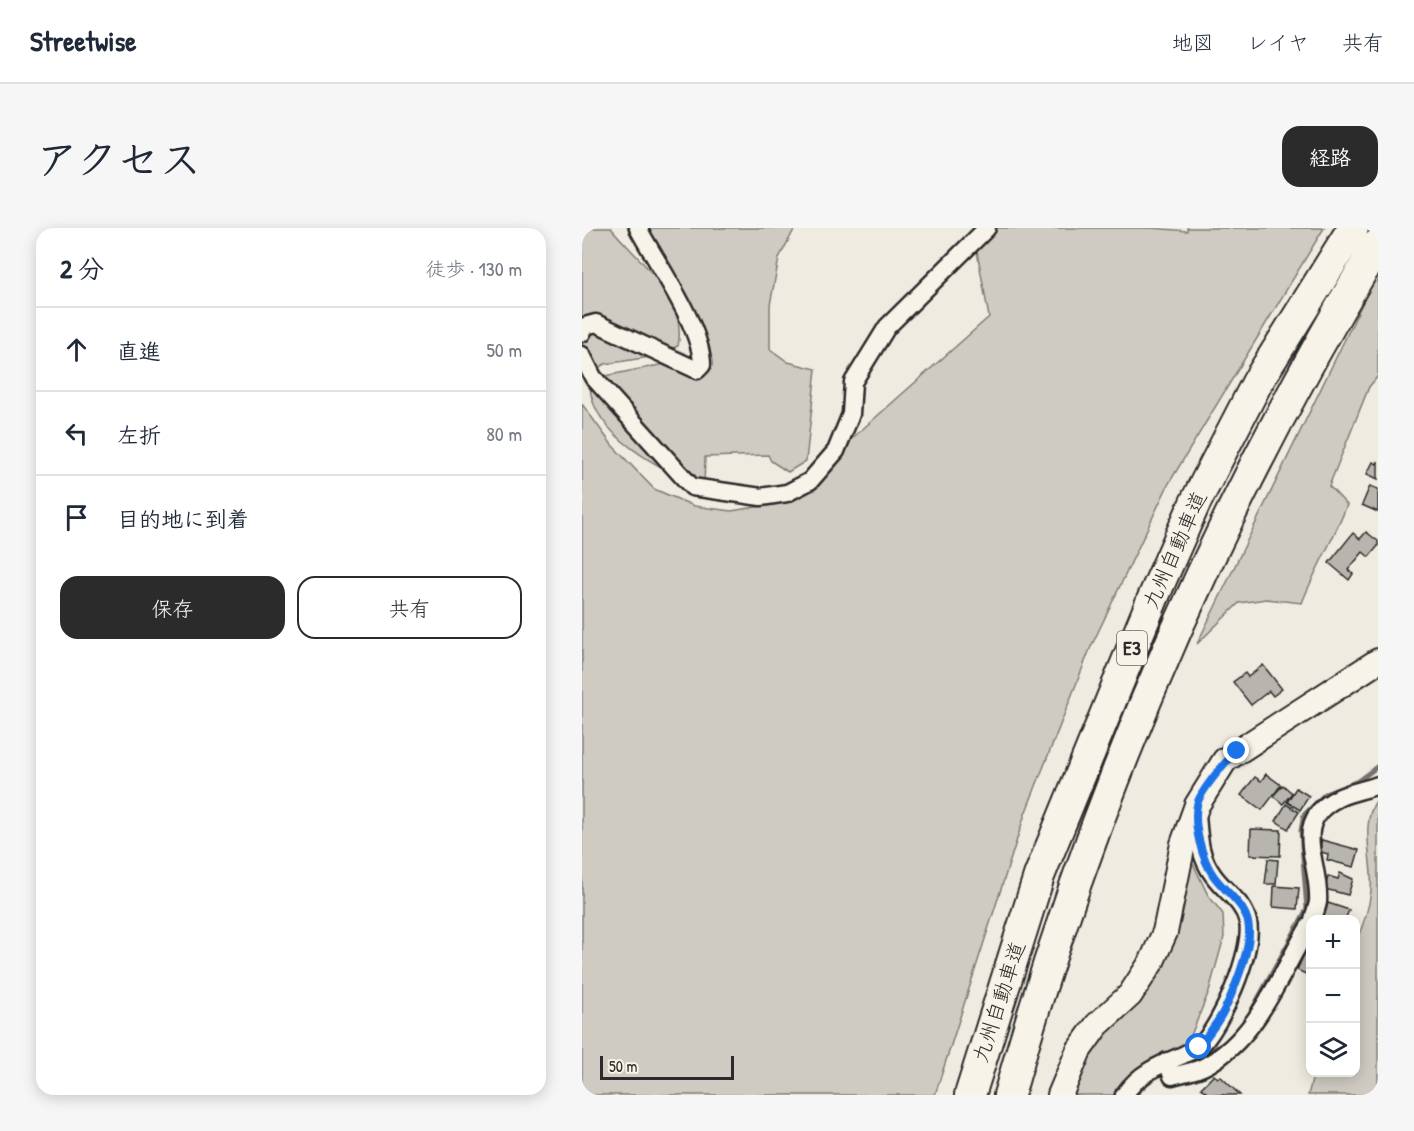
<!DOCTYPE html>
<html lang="ja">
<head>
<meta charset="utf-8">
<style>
	body { margin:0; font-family:"Patrick Hand","Klee One",sans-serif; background:#f6f6f7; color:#1f2937 }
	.controls { position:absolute; right:18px; bottom:18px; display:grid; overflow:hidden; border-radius:12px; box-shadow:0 3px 15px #0003 }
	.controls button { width:54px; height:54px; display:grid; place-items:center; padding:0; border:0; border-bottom:2px solid #e0e1e3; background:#fff; color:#1f2937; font:30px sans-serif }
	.scale { position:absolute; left:18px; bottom:15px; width:134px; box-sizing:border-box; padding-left:6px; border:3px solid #2b2b2b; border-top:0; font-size:16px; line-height:21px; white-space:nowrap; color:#2b2b2b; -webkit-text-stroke:4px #f7f3e8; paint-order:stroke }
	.stop { position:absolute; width:18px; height:18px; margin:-14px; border:4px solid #1a73e8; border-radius:50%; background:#fff }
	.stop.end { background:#1a73e8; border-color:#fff; box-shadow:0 2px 6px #0008 }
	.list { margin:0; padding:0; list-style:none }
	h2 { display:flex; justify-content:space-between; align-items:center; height:78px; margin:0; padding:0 24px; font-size:26px }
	h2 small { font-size:20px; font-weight:400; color:#747a83 }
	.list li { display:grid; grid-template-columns:39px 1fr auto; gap:18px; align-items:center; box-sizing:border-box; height:84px; padding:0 24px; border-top:2px solid #e0e1e3 }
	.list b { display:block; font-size:22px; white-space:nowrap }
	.list em { font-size:20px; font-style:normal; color:#747a83 }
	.actions { display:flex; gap:12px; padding:18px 24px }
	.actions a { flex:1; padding:14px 0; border:2px solid #2b2b2b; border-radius:18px; text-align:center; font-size:21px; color:#2b2b2b }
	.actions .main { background:#2b2b2b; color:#fff }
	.icon { flex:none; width:33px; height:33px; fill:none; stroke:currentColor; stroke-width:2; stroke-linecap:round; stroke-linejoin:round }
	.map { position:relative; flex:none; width:796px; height:867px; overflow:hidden; border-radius:18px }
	header { display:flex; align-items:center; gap:36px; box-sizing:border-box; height:84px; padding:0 30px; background:#fff; border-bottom:2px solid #e0e1e3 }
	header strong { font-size:28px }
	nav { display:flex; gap:33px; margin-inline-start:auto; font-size:21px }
	.intro { display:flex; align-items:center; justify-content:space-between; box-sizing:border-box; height:144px; padding:0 36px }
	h1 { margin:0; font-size:42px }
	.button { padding:15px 27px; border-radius:18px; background:#2b2b2b; color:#fff; font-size:21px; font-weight:700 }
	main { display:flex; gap:36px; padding:0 36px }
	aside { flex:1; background:#fff; border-radius:18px; box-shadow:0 3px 15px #0003 }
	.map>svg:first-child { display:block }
	.green { fill:#cfcbc2; stroke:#7d7b76; stroke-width:1.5 }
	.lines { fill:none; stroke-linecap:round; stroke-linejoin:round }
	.stream { stroke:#74726e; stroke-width:5 }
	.building { fill:#b8b5ae; stroke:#2b2b2b; stroke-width:1.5 }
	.street-casing { stroke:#2b2b2b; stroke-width:21 }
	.secondary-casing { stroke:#2b2b2b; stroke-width:28 }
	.highway-casing { stroke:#2b2b2b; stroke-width:34 }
	.street { stroke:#f7f3e8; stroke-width:16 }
	.secondary { stroke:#f7f3e8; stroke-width:24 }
	.highway { stroke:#f7f3e8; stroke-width:30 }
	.route { stroke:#1a73e8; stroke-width:8 }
	.labels { text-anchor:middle; stroke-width:4.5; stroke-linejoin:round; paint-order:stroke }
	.shield { fill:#f7f3e8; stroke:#686764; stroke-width:1.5 }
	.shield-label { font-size:20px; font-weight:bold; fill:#2b2b2b }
	.street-label { font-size:21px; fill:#2b2b2b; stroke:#f7f3e8 }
</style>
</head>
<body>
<header>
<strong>Streetwise</strong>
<nav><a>地図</a><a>レイヤ</a><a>共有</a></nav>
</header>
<div class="intro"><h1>アクセス</h1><a class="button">経路</a></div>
<main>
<aside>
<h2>2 分<small>徒歩 · 130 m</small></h2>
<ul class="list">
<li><svg class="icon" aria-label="ahead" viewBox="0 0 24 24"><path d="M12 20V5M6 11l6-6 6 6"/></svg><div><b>直進</b></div><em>50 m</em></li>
<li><svg class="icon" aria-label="left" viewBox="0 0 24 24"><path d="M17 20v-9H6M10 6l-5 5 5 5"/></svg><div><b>左折</b></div><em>80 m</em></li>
<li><svg class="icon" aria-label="arrive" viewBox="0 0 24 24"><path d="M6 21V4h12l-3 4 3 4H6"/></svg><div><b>目的地に到着</b></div></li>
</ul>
<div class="actions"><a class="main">保存</a><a>共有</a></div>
</aside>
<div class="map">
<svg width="796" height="867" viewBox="0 0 796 867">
	<rect width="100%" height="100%" fill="#efebe0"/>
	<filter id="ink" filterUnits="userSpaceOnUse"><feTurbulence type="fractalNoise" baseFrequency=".0167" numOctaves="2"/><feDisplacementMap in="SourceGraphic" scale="12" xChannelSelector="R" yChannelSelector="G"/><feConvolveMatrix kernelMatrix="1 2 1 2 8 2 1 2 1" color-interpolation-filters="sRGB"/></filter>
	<g filter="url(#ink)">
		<path class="green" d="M0 0H29C57 34 106 69 96 118L68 129 23 136 0 149Z
			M46 0H213L197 30 188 77V121L206 134 234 141 224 233 206 244 189 233 186 227 123 229 122 259C82 243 11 208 8 159L23 148 107 131 116 115 92 54Z
			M403 0H569L605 3V0H742L587 255 508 421 443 586 353 867H0V176L30 217 72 261 112 278 149 283 187 277 225 261 266 214 407 89 394 18Z
			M796 43V148L787 159 747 258 765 277C752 311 733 341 720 375L684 371 657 375 615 416Z
			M796 570V867H726L732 845 774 844V713C781 698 787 681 789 663 792 633 776 596 796 570Z
			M605 623 626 667 641 686 642 709 627 763 603 822 555 867H486L506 825 535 794Z"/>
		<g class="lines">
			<path class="stream" d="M670 782 725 681 719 603 722 587 743 566 776 553 796 538
				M603 837 643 815
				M554 867 564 855 577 847"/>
		</g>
		<path class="building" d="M796 233V251L785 246 791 234 795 236Z
			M788 258 796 261V284L780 277Z
			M784 304 796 313V318L787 329 781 324 766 342 771 346 767 352 747 335 771 305 778 311Z
			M681 437 700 461 691 468 687 463 669 477 651 454 663 445 666 449Z
			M684 546 699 557 680 582 659 567 673 549 679 553Z
			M701 557 710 565 701 576 691 568Z
			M714 560 727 568 718 582 705 574Z
			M704 576 717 584 706 601 694 593Z
			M669 601 699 602 698 628 668 627Z
			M740 612 777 622 772 639 745 632 746 626 736 623Z
			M686 631 696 632 694 656H683Z
			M758 645 771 651 766 667 743 661 746 648 756 651Z
			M692 658 717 660 715 681 691 679Z
			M746 675 767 682 763 692H741Z
			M728 713V748L715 742Z
			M632 847 636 850 638 848 658 867H621L624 864 619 860Z"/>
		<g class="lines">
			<defs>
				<path id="street" d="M0 105 3 98 14 95 115 142 120 137C120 99 75 36 56 0
					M0 127 11 149 110 259 179 269 205 265 228 253 254 223 269 186 271 154 305 99 405 0
					M731 692C732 686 735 680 736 674 739 634 707 594 756 570 768 564 783 562 796 557
					M585 833 590 848C601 845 615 843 625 837 677 808 698 745 728 697
					M542 867C557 845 577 837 601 827 606 824 613 822 617 819 639 799 672 722 666 694 661 673 643 664 631 647 617 628 617 609 615 587"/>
				<path id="secondary" d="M478 867 497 822 515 797 548 767 570 733 583 704 601 616 615 577 643 532 796 433"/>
				<path id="highway" d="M388 867 457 648 571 370 613 275 676 153 771 0
					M427 867C511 568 635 282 796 16"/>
			</defs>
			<use href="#street" class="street-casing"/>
			<use href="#secondary" class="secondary-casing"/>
			<use href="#highway" class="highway-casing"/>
			<use href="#street" class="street"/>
			<use href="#secondary" class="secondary"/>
			<use href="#highway" class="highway"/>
		</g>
	</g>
	<g class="lines" filter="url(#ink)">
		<path class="route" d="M617 819C624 809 634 797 640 786 650 768 668 723 667 703 667 677 644 666 631 647 620 631 611 597 615 577 617 565 645 531 655 523"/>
	</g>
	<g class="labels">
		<rect class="shield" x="535" y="403" width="30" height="34" rx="4.5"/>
		<g class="shield-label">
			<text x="550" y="427">E3</text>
		</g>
		<g class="street-label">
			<text transform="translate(593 322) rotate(-66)" y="7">九州自動車道</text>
			<text transform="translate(417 774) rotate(-72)" y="7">九州自動車道</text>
		</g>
	</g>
</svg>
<div class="controls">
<button>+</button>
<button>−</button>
<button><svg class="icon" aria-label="layers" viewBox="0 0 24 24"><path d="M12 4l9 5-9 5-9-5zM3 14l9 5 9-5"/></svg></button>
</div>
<div class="scale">50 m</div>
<div class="stop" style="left:617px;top:819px"></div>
<div class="stop end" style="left:655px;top:523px"></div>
</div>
</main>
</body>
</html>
